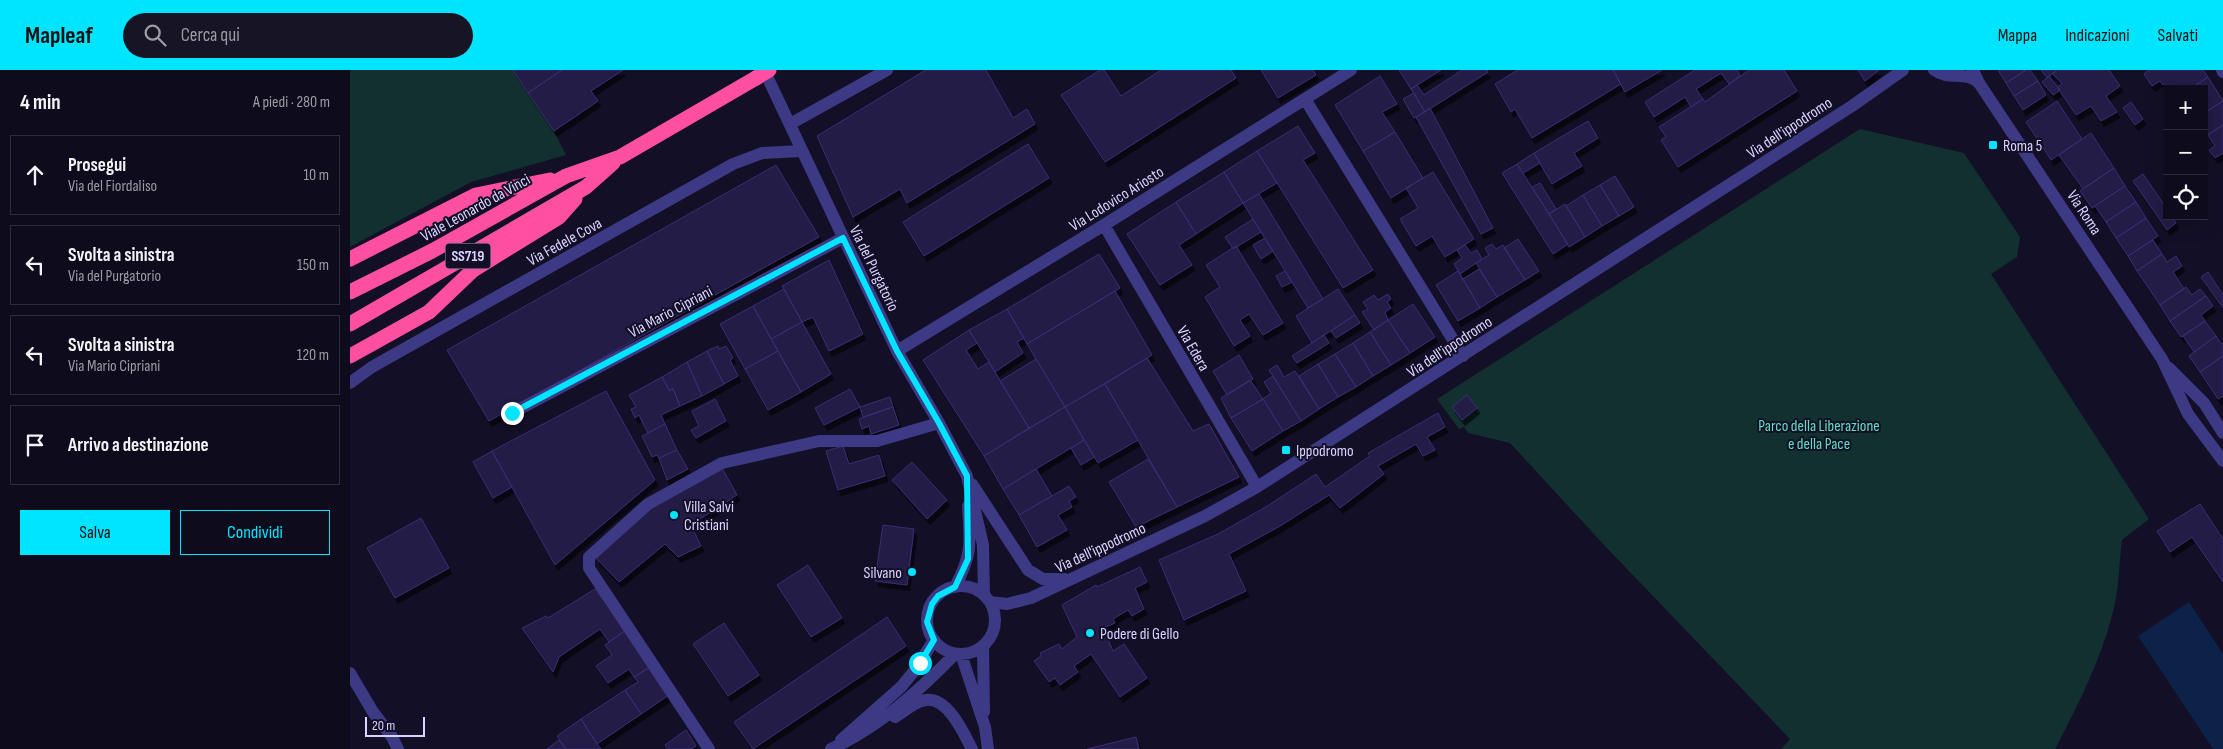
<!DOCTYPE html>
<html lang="it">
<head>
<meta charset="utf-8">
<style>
	body { margin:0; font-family:"Sofia Sans Condensed",sans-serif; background:#171425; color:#f1f3f6 }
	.controls { position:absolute; right:15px; top:15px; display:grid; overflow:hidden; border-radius:0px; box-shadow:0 5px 20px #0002 }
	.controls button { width:45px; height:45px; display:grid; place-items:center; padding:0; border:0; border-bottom:1px solid #2e2b3b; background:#0e0b1c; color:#f1f3f6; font:25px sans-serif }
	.scale { position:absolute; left:15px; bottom:12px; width:60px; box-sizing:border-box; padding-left:5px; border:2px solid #d9d4ff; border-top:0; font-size:14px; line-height:18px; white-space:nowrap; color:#d9d4ff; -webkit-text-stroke:4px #130f26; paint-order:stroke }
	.stop { position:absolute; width:15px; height:15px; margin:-11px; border:4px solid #00e5ff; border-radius:50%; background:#fff }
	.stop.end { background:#00e5ff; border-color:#fff; box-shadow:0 1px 5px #0008 }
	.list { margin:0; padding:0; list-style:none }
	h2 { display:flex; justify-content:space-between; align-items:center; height:65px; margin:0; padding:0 20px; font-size:21px }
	h2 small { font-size:16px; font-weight:400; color:#9b9ba3 }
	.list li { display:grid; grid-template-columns:32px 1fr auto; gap:15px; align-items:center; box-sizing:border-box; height:80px; margin:0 10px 10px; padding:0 10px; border:1px solid #2e2b3b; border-radius:0px }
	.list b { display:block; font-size:19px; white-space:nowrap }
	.list p { margin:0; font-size:16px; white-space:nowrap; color:#9b9ba3 }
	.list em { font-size:16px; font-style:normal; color:#9b9ba3 }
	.actions { display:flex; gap:10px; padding:15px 20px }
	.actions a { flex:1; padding:11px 0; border:1px solid #00e5ff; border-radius:0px; text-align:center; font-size:18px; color:#00e5ff }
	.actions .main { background:#00e5ff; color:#111 }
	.icon { flex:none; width:28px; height:28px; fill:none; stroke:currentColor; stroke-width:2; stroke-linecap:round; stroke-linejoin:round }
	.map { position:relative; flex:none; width:1873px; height:679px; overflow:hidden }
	header { display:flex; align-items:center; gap:30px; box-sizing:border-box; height:70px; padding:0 25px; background:#00e5ff; color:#111 }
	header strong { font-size:24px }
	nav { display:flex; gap:28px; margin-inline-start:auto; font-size:18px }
	.search { width:350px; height:45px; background:#171425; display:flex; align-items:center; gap:12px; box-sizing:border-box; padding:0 18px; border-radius:28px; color:#9b9ba3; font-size:19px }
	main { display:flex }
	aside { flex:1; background:#0e0b1c }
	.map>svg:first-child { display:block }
	.green { fill:#12302f }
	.water { fill:#0c2248 }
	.building { fill:#241b47; stroke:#3b2d73; filter:url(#shadow) }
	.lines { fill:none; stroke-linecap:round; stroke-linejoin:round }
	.minor { stroke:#3d3a85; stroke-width:12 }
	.highway { stroke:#ff4fa3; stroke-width:15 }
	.highway-bridge { stroke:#ff4fa3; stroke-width:15 }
	.route { stroke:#00e5ff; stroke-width:6 }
	.poi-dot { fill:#00e5ff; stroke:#130f26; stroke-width:2 }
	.labels { text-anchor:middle; stroke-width:4; stroke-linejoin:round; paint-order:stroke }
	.shield { fill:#130f26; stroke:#9e99be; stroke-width:1 }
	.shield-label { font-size:15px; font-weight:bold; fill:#d9d4ff }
	.street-label { font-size:16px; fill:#d9d4ff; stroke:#130f26 }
	.poi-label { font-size:16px; fill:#d9d4ff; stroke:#130f26; text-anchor:start }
	.park-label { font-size:16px; fill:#5fe0c0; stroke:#130f26 }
</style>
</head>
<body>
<header>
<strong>Mapleaf</strong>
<div class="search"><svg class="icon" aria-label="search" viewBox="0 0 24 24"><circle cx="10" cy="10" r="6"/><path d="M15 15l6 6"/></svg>Cerca qui</div>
<nav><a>Mappa</a><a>Indicazioni</a><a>Salvati</a></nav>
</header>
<main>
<aside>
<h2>4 min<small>A piedi · 280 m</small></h2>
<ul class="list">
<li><svg class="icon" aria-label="ahead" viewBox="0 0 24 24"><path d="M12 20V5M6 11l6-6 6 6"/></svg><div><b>Prosegui</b><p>Via del Fiordaliso</p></div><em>10 m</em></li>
<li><svg class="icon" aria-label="left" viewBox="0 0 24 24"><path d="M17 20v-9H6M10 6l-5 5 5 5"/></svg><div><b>Svolta a sinistra</b><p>Via del Purgatorio</p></div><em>150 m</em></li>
<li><svg class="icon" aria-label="left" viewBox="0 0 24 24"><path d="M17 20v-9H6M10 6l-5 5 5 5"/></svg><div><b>Svolta a sinistra</b><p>Via Mario Cipriani</p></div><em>120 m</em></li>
<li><svg class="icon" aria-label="arrive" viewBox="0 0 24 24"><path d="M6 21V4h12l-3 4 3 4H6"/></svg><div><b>Arrivo a destinazione</b></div></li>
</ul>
<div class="actions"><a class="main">Salva</a><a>Condividi</a></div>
</aside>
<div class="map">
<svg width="1873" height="679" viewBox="0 0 1873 679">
	<defs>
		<filter id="shadow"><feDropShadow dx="3" dy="5.5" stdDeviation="0" flood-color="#0009"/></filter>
	</defs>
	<rect width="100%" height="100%" fill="#130f26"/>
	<path class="green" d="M0 0H163L204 61 216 85 121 112 0 177Z
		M1510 59 1614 83 1670 167 1667 187 1641 204 1799 449 1772 470C1769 494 1769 520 1763 542 1751 590 1728 635 1705 679H1431L1440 669 1254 475 1160 373 1118 363 1114 357 1109 359 1087 329Z"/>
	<path class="water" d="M1839 532 1873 584V679H1863L1788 566Z"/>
	<path class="building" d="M163 0H212L178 23Z
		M212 0H273L241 21 248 31 204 61 178 23Z
		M576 0H636L663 48 677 39 685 54 557 133 550 119 503 147 467 66Z
		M750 0H754L771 26 811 0H881L886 8 755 92 711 25Z
		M911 0H963L966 5 928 28Z
		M1049 0H1091L1061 19Z
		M1112 0H1137L1138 2 1075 42 1061 19 1067 15 1074 25Z
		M1168 0H1263L1271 14 1182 68 1165 39 1161 42 1145 14Z
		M1263 0H1312L1275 22Z
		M1345 0H1387L1390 6 1379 14 1371 3 1346 19 1353 29 1341 37 1335 27 1304 47 1295 32Z
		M1399 0H1434L1447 21 1328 97 1311 70 1316 67 1309 57 1353 29 1355 32Z
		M1508 0H1529L1515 11Z
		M1648 0H1676L1656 13Z
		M1676 0H1680L1688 11 1664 26 1656 13Z
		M1691 0H1707L1697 8Z
		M1707 0H1759L1770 16 1756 26 1767 42 1751 51 1741 36 1726 45 1707 17 1712 14 1703 4Z
		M1799 0H1853L1858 7 1840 19 1817 20 1810 11 1802 16 1794 4Z
		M1030 6 1047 34 1032 42 1045 62 1013 81 985 35Z
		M1699 6 1710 20 1703 25 1692 12Z
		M1858 7 1873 31 1854 43V19H1840Z
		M1688 11 1696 25 1673 40 1664 26Z
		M1064 23 1075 42 1064 48 1053 29Z
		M1707 31 1732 69 1701 90 1676 52Z
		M1873 31V55L1858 65 1854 60V43Z
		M1781 32 1793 49 1785 55 1773 38Z
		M1080 38 1143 158 1131 164 1066 47Z
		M1238 51 1248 68 1224 83 1232 96 1202 114 1184 83Z
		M1873 55V83L1865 88 1859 80 1865 76 1858 65Z
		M948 56 965 83 953 90 1023 200 993 218 907 81Z
		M1045 62 1073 108 1041 128 1013 81Z
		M1741 63 1764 98 1733 119 1709 85Z
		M678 74 699 108 574 186 553 152Z
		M907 81 927 113 893 133 874 102Z
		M1184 83 1190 93 1173 103 1167 94Z
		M1167 94 1218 174 1203 184 1152 103Z
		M426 95 469 167 139 351 97 280Z
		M1764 98 1775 116 1742 138 1730 121Z
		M874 102 893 133 846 164 826 132Z
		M1083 102 1124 169 1095 187 1082 166 1066 176 1050 149 1068 138 1056 118Z
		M1793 104 1817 139V146H1822L1826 153 1817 160 1783 111Z
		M1265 106 1284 137 1269 146 1250 115Z
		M1190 113 1206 139 1199 144 1182 117Z
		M1250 115 1269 146 1252 156 1233 125Z
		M1775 116 1786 132 1756 152 1745 136Z
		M909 124 973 229 958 238 893 133Z
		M1233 125 1252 156 1235 167 1216 136Z
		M826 132 846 164 829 175 842 195 810 215 777 164Z
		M1786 132 1796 148 1766 168 1756 152Z
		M1215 134 1235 167 1219 177 1199 144Z
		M1796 148 1808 166 1778 186 1766 168Z
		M903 149 911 162 883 179 875 167Z
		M915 168 923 181 911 189 903 175Z
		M1168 169 1189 201 1175 210 1154 178Z
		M1803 170 1812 184 1787 201 1778 186Z
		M1142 174 1146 179 1153 175 1175 210 1147 227 1126 193 1139 185 1135 178Z
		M1115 175 1121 183 1127 180 1132 189 1110 204 1104 194 1112 188 1107 180Z
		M886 176 933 253 913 265 899 244 890 250 900 266 884 276 855 227 870 217 856 195Z
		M749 184 770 218 677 274 657 239Z
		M1812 184 1817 192 1826 186 1832 196 1823 202 1834 219 1810 235 1787 201Z
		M479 190 513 264 479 281 463 247 452 252 432 216Z
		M1129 199 1147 227 1130 238 1113 209Z
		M935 201 942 212 932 217 926 206Z
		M1108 201 1130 238 1108 251 1086 215Z
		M1858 202 1873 225V238L1851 207Z
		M1836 217 1842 225 1850 219 1856 226 1820 251 1810 235Z
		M434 219 452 252 421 269 403 236Z
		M988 219 1005 245 962 273 946 246Z
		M765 221 802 285 715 337 677 274Z
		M1038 224 1041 229 1037 232 1041 238 1035 242 1038 250 1024 260 1012 242 1018 239 1013 232 1024 225 1028 230Z
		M1856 226 1863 236 1851 245 1855 251 1831 267 1820 251Z
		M1063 234 1085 267 1060 283 1038 250Z
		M403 236 428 281 395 299 370 254Z
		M657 239 674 268 667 272 673 283 645 302 619 260Z
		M1005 245 1010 253 986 268 981 261Z
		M1038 250 1060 283 1041 295 1020 262Z
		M1855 251 1866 266 1844 282 1833 266Z
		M452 252 481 304 451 322 421 269Z
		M619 260 627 273 616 280 628 299 639 292 679 358 634 386 573 290Z
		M1020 262 1041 295 1023 306 1003 273Z
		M974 265 979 273 947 293 942 286Z
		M1866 266 1871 274 1873 273V286L1850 302 1839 286Z
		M1003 273 1023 306 1006 317 985 284Z
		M368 276 369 279 376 276 383 288 380 290 388 306 374 314 357 281Z
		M357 281 374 314 352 326 337 292Z
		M428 281 451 322 418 340 395 299Z
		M985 284 1006 317 988 327 968 294Z
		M889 285 903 309 877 325 863 301Z
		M1873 286V326L1868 329 1850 302Z
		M797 288 843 361 859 354 889 407 827 437 755 314Z
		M686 289 715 337 679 358 650 311Z
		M337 292 352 326 330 336 323 319 319 320 312 307Z
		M968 294 988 327 969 339 949 306Z
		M927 295 934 307 945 301 969 339 951 351 919 300Z
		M923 306 951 351 933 361 913 329 921 323 914 312Z
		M312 307 319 320 323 319 330 336 311 345 315 354 298 363 289 345 285 348 281 339 286 337 279 325Z
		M900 310 913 329 881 348 871 328Z
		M755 314 788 370 748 393 715 337Z
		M500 319 510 337 474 355 465 338Z
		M256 321 305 410 205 495 142 381Z
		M1117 325 1127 338 1112 350 1102 337Z
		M540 327 543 337 513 347 510 337Z
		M365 329 376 351 346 368 341 360 349 356 342 341Z
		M913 329 933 361 902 381 881 348Z
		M543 337 549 355 521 364 519 356 512 359 509 349Z
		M715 337 734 370 653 419 634 386Z
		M1088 343 1095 357 1077 367 1085 380 1073 386 1066 374 1028 396 1034 404 990 438 979 425 930 456 879 484 896 521 834 550 809 490 868 464 919 435 966 404 975 417 1020 386 1018 383Z
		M315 354 327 380 309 388 307 385 302 387 292 366Z
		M734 370 744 387 731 395 721 378Z
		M493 376 499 394 529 385 535 406 488 420 476 381Z
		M327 380 338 399 317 410 309 388Z
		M142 381 162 417 143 428 123 392Z
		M798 389 827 437 786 457 759 412Z
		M562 392 597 430 577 449 542 410Z
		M372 398 387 425 341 455 351 476 328 487 315 474 269 512 246 488 303 434Z
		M686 399 702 426 669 445 653 419Z
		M719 416 726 427 719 431 722 437 708 445 717 460 687 477 669 445Z
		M1850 434 1873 469V512L1842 467 1820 482 1807 461Z
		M71 448 99 498 45 528 17 478Z
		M533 455 564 459 557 515 525 511Z
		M458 495 492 548 461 567 427 515Z
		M790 497 797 512 785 518 794 539 782 546 778 540 763 549 765 553 753 558 763 581 774 574 797 608 770 627 741 584 724 596 728 602 710 615 705 608 699 612 684 591 691 586 690 583 709 574 712 579 727 567 712 535 746 515 747 517Z
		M245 519 276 560 259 572 250 559 209 587 203 602 172 558 196 546 198 548Z
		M537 547 556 576 403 679 384 652Z
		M374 553 409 605 378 626 343 574Z
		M276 560 300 597 284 607 279 599 258 613 246 596 262 585 255 575Z
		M300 597 319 625 291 644 275 620 288 612 284 607Z
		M275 620 291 644 247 674 231 649Z
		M231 649 247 674 251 679H216L207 666Z
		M336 660 346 676 341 679H318L315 675Z
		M786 667 789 679H737Z
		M209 670 216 679H197Z"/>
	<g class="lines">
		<path class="minor" d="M414 0 547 281 589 353 617 406 633 475 634 525
			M1584 0C1599 11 1616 0 1629 13
			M1623 0 1629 13 1812 289 1838 344 1873 391
			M1872 0 1873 2
			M955 29 1113 286
			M440 54 537 0
			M754 155 907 417
			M547 281 754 155 1001 0
			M1819 298 1854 333 1873 363
			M0 313 22 297 383 94 412 83 452 81
			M162 343 493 168
			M622 414 678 500 693 509H715
			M577 550a34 34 0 1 1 68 0a34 34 0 1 1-68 0Z
			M605 517C623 483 620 473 618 436
			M640 532 657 534 681 528 855 446 907 417 1502 36 1553 0
			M633 576 634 642
			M611 584 635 657 638 679
			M0 603 23 642 42 667 48 679
			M545 647C555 641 565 631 576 630 598 627 614 664 622 679
			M491 670 551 617 565 600 584 570
			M359 679 239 498V487L298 434 372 393 469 371H527L589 353
			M481 679C529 657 569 621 605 584"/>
		<path class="highway" d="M0 189 126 125 200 110
			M0 222 82 181 216 106 270 87 406 8
			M0 254 236 117 263 93
			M0 286 79 242 123 200 209 147 225 129"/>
		<path class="highway-bridge" d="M406 8 419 0"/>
	</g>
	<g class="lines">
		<path class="route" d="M162 343 493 168 547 281 589 353 617 406 618 489 605 517 588 526 582 534 577 552 584 570 570 593"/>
	</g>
	<g class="poi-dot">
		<rect x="1638" y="70" width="10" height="10" rx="2.5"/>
		<rect x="931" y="375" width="10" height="10" rx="2.5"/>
		<circle cx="324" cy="445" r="5"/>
		<circle cx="562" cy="502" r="5"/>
		<circle cx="740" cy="563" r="5"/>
	</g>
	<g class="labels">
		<rect class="shield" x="95.5" y="173.5" width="45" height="25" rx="4"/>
		<g class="shield-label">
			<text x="118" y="191">SS719</text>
		</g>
		<g class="street-label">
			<text transform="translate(1439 57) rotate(-33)" y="6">Via dell'ippodromo</text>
			<text transform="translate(766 128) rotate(-32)" y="6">Via Lodovico Ariosto</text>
			<text transform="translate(125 137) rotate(-29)" y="6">Viale Leonardo da Vinci</text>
			<text transform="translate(1735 142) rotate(57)" y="6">Via Roma</text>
			<text transform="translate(214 171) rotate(-29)" y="6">Via Fedele Cova</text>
			<text transform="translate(525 198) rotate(64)" y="6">Via del Purgatorio</text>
			<text transform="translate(320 241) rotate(-28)" y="6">Via Mario Cipriani</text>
			<text transform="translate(1099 276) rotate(-33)" y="6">Via dell'ippodromo</text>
			<text transform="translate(844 278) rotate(60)" y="6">Via Edera</text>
			<text transform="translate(750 477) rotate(-25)" y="6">Via dell'ippodromo</text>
		</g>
		<g class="poi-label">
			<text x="1653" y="81">Roma 5</text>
			<text x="946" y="386">Ippodromo</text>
			<text x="334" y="442">Villa Salvi<tspan x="334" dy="18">Cristiani</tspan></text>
			<text x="552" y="508" text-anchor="end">Silvano</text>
			<text x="750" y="569">Podere di Gello</text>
		</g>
		<g class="park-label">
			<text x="1469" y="361">Parco della Liberazione<tspan x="1469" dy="18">e della Pace</tspan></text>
		</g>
	</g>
</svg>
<div class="controls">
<button>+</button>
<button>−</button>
<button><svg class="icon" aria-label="locate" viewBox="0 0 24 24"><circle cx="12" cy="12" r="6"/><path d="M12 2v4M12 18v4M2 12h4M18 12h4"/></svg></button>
</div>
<div class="scale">20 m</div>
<div class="stop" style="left:570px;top:593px"></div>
<div class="stop end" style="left:162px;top:343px"></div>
</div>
</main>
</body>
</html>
